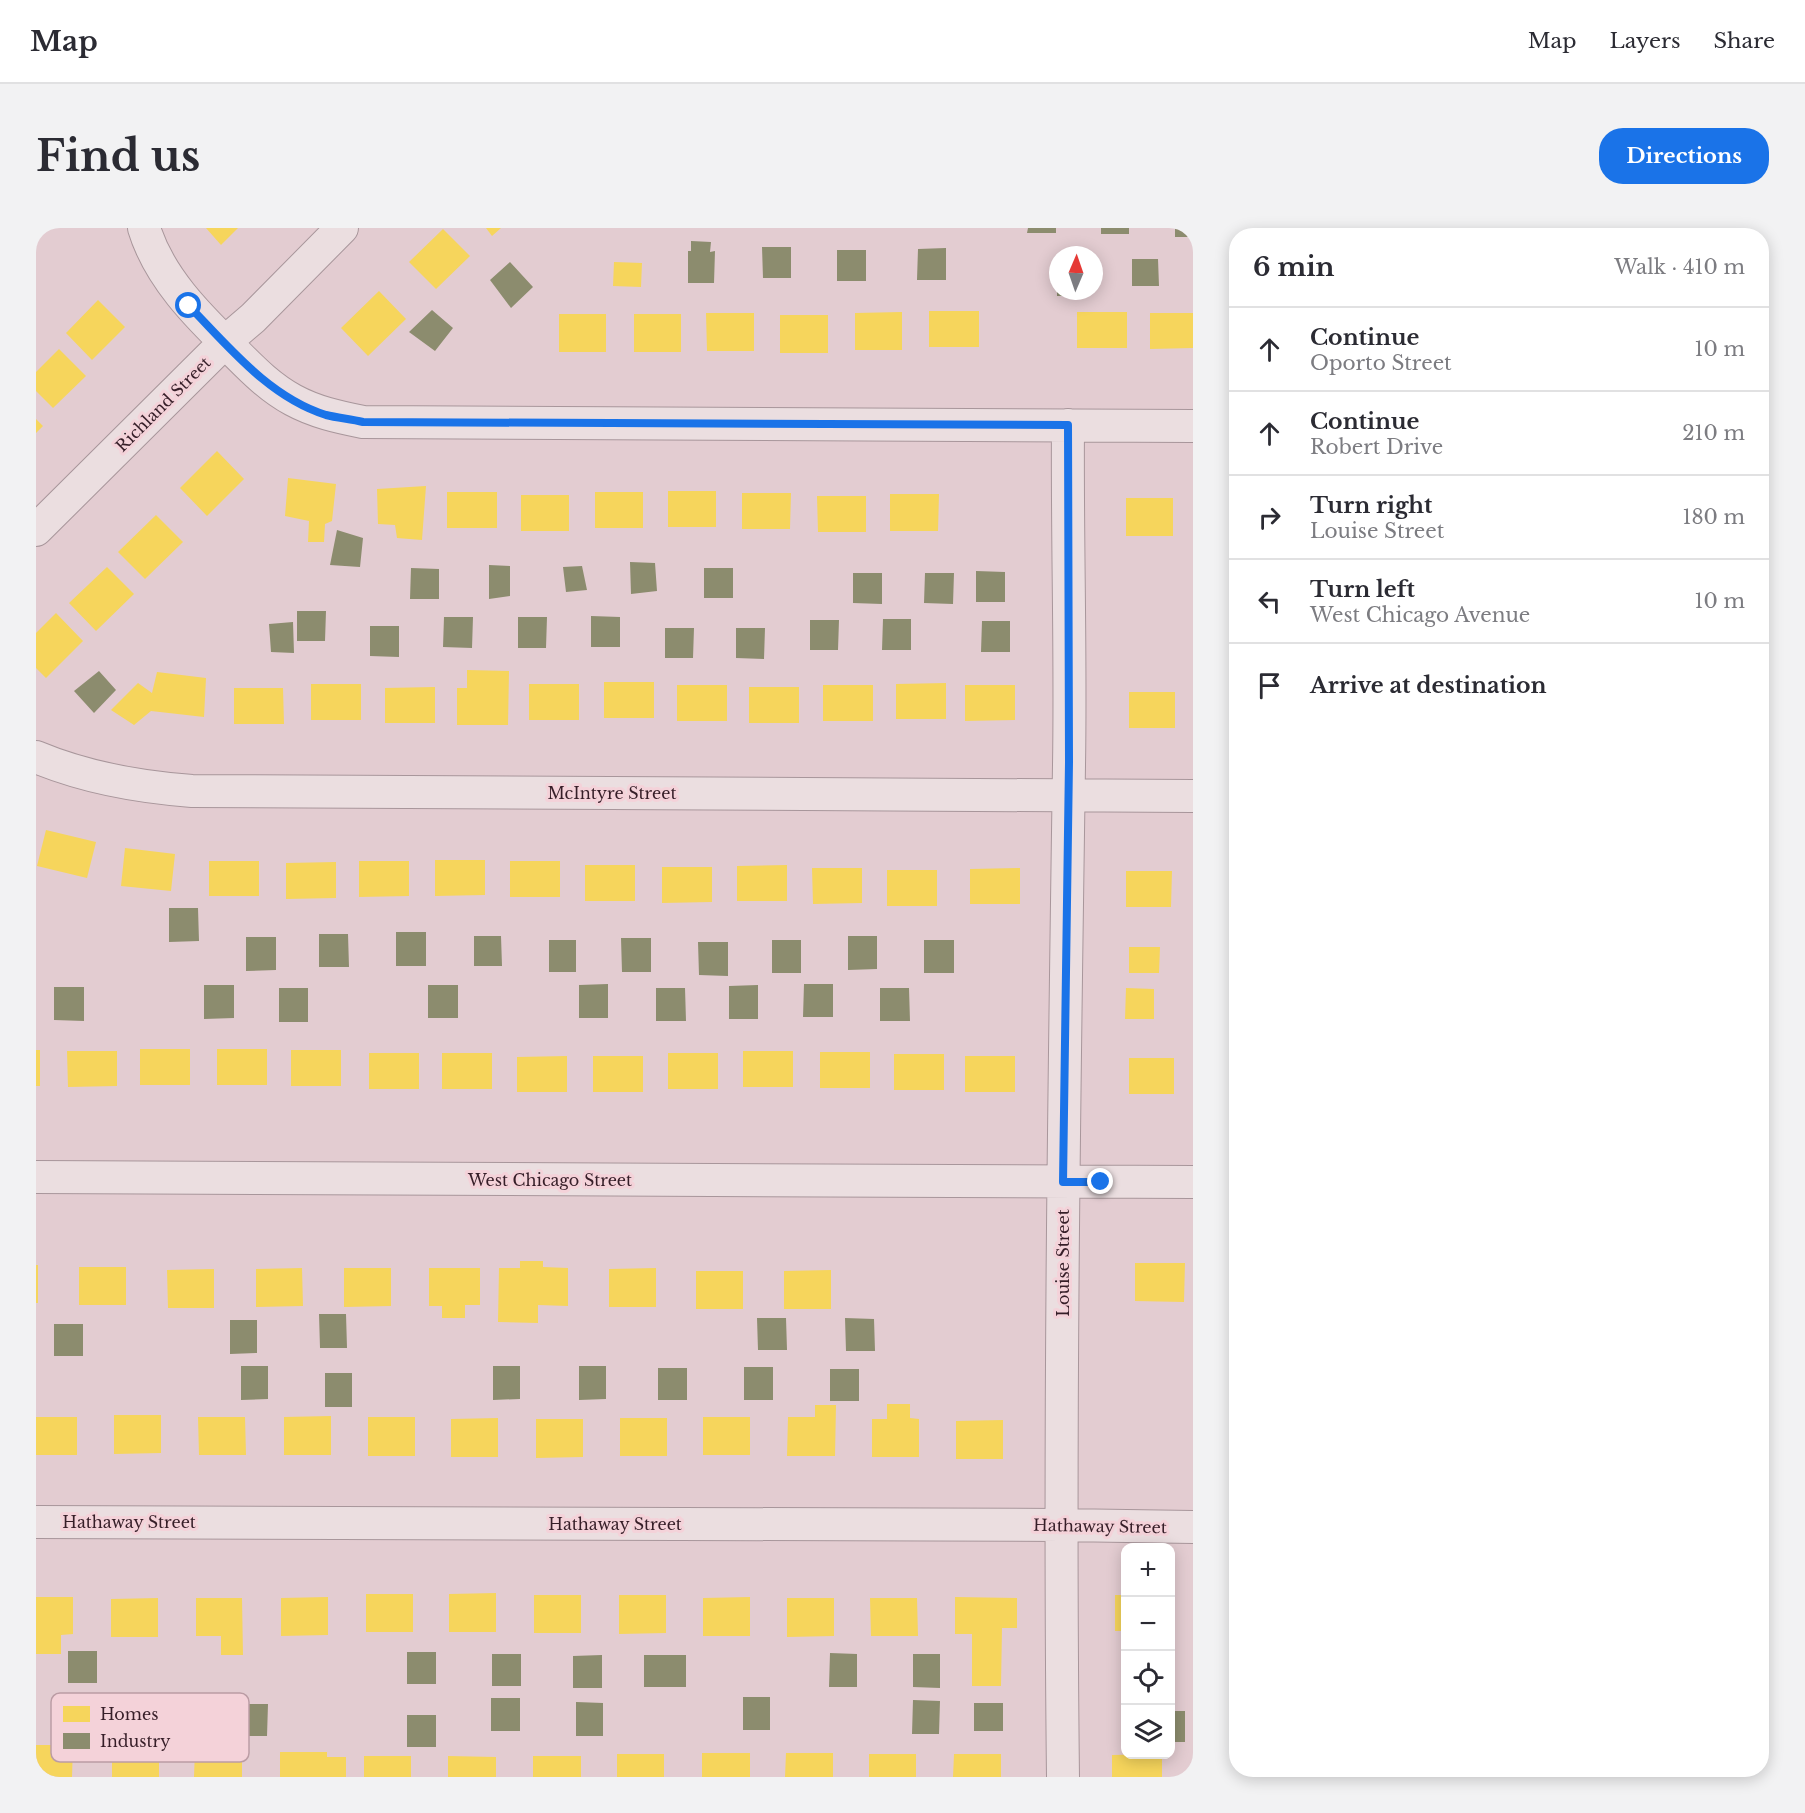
<!DOCTYPE html>
<html lang="en">
<head>
<meta charset="utf-8">
<style>
	body { margin:0; font-family:"Libre Baskerville",serif; background:#f2f2f3; color:#2b2b33 }
	.controls { position:absolute; right:18px; bottom:18px; display:grid; overflow:hidden; border-radius:12px; box-shadow:0 3px 15px #0003 }
	.controls button { width:54px; height:54px; display:grid; place-items:center; padding:0; border:0; border-bottom:2px solid #e1e1e2; background:#fff; color:#2b2b33; font:30px sans-serif }
	.compass { position:absolute; left:1013px; top:18px; width:54px; height:54px; border-radius:50%; background:#fff; box-shadow:0 3px 15px #0003; rotate:2deg }
	.stop { position:absolute; width:18px; height:18px; margin:-14px; border:4px solid #1a73e8; border-radius:50%; background:#fff }
	.stop.end { background:#1a73e8; border-color:#fff; box-shadow:0 2px 6px #0008 }
	.list { margin:0; padding:0; list-style:none }
	h2 { display:flex; justify-content:space-between; align-items:center; height:78px; margin:0; padding:0 24px; font-size:26px }
	h2 small { font-size:20px; font-weight:400; color:#7c7c81 }
	.list li { display:grid; grid-template-columns:39px 1fr auto; gap:18px; align-items:center; box-sizing:border-box; height:84px; padding:0 24px; border-top:2px solid #e1e1e2 }
	.list b { display:block; font-size:22px; white-space:nowrap }
	.list p { margin:0; font-size:20px; white-space:nowrap; color:#7c7c81 }
	.list em { font-size:20px; font-style:normal; color:#7c7c81 }
	.icon { flex:none; width:33px; height:33px; fill:none; stroke:currentColor; stroke-width:2; stroke-linecap:round; stroke-linejoin:round }
	.map { position:relative; flex:none; width:1157px; height:1549px; overflow:hidden; border-radius:24px }
	header { display:flex; align-items:center; gap:36px; box-sizing:border-box; height:84px; padding:0 30px; background:#fff; border-bottom:2px solid #e1e1e2 }
	header strong { font-size:28px }
	nav { display:flex; gap:33px; margin-inline-start:auto; font-size:21px }
	.intro { display:flex; align-items:center; justify-content:space-between; box-sizing:border-box; height:144px; padding:0 36px }
	h1 { margin:0; font-size:42px }
	.button { padding:15px 27px; border-radius:24px; background:#1a73e8; color:#fff; font-size:21px; font-weight:700 }
	main { display:flex; gap:36px; padding:0 36px }
	aside { flex:1; background:#fff; border-radius:24px; box-shadow:0 3px 15px #0003 }
	.map>svg:first-child { display:block }
	.homes { fill:#f6d55c }
	.industry { fill:#8c8c6e }
	.lines { fill:none; stroke-linecap:round; stroke-linejoin:round }
	.minor-casing { stroke:#a8969b; stroke-width:34 }
	.minor { stroke:#ebdee0; stroke-width:32 }
	.route { stroke:#1a73e8; stroke-width:8 }
	.labels { text-anchor:middle; stroke-width:6; stroke-linejoin:round; paint-order:stroke }
	.street-label { font-size:16px; fill:#361e28; stroke:#f4d2d9 }
	.key { fill:#f4d2d9; stroke:#bb9ca4; stroke-width:1.5 }
	.key-label { font-size:16px; fill:#361e28 }
</style>
</head>
<body>
<header>
<strong>Map</strong>
<nav><a>Map</a><a>Layers</a><a>Share</a></nav>
</header>
<div class="intro"><h1>Find us</h1><a class="button">Directions</a></div>
<main>
<div class="map">
<svg width="1157" height="1549" viewBox="0 0 1157 1549">
	<rect width="100%" height="100%" fill="#e3ccd1"/>
	<path class="homes" d="M170 0H202L185 17Z
		M450 0H465L456 8Z
		M407 1 434 28 400 61 373 34Z
		M578 34 606 35 605 59 577 58Z
		M343 63 370 91 332 128 305 100Z
		M62 72 89 99 56 132 30 105Z
		M893 83H943V119H893Z
		M866 84V122H819V85Z
		M1041 84H1091V120H1041Z
		M670 85H718V123H671Z
		M1114 85H1157V120L1114 121Z
		M523 86H570V124H523Z
		M598 86H645V124H598Z
		M744 87H792V125H744Z
		M23 121 50 148 17 180 0 163V144Z
		M0 191 7 198 0 205Z
		M181 223 208 251 171 288 144 260Z
		M252 250 300 256 296 293 289 296 288 314H272L273 293 249 288Z
		M390 258 386 312 361 310 359 297 342 296 341 261Z
		M632 263H680V299H632Z
		M411 264H461V300H411Z
		M559 264H607V300H559Z
		M706 265H755L754 301H706Z
		M854 266H903L902 303H854Z
		M485 267H533V303H485Z
		M781 268H830V304H782Z
		M1090 270H1137V308H1090Z
		M120 287 147 314 109 351 82 324Z
		M71 339 98 366 60 403 33 375Z
		M20 385 47 413 10 450 0 440V405Z
		M431 442 473 443 472 497H421V460H431Z
		M121 444 170 450 168 489 115 483 98 497 75 482 102 455 116 465Z
		M568 454H618V490H568Z
		M910 455V491H860V456Z
		M275 456H325V492H275Z
		M493 456H543V492H493Z
		M641 457H691V493H641Z
		M787 457H837V493H787Z
		M929 457H979V492L929 493Z
		M399 459V495H349V460Z
		M713 459H763V495H713Z
		M198 460H247L248 496H198Z
		M1093 464H1139V500H1093Z
		M10 602 60 614 51 650 1 638Z
		M89 620 139 626 135 663 85 658Z
		M399 632H449V667L399 668Z
		M173 633H223V668H173Z
		M323 633H373V668L323 669Z
		M474 633H524V669H474Z
		M300 634V670L250 671V635Z
		M549 637H599V673H549Z
		M751 637V673H701V638Z
		M626 639H676V674L626 675Z
		M776 640H826V675L777 676Z
		M984 640V676H934V641Z
		M851 642H901V678H851Z
		M1090 643H1136L1135 679H1090Z
		M1093 719H1124L1123 745H1093Z
		M1090 760 1118 761V791H1089Z
		M104 821H154V857H104Z
		M181 821H231V857H181Z
		M0 822H4V858H0Z
		M255 822H305V858H255Z
		M31 823H81V858L32 859Z
		M707 823H757V859H707Z
		M784 824H834V860H784Z
		M333 825H383V861H333Z
		M406 825H456V861H406Z
		M632 825H682V861H632Z
		M858 826H908V862H858Z
		M531 828V864H481V829Z
		M557 828H607V864H557Z
		M929 828H979V864H929Z
		M1093 830H1138V866H1093Z
		M484 1033H507V1039L532 1040V1078L502 1077V1095L462 1094 463 1040H484Z
		M1099 1035H1149L1148 1074 1099 1073Z
		M0 1037H2V1075H0Z
		M43 1039H90V1077H43Z
		M266 1040 267 1078 220 1079V1041Z
		M308 1040H355V1078L308 1079Z
		M393 1040H444V1077H429V1090H406V1078H393Z
		M620 1040V1079H573V1041Z
		M178 1041V1080H132L131 1042Z
		M795 1042V1081H748V1043Z
		M660 1043H707V1081H660Z
		M851 1176H874V1190L883 1191V1229H836V1191H851Z
		M779 1177H800L799 1228H751L752 1189H779Z
		M78 1187H125V1225L78 1226Z
		M295 1188V1227H248V1189Z
		M0 1189H41V1227H0Z
		M162 1189H209L210 1227H163Z
		M332 1189H379V1228H332Z
		M667 1189H714V1227H667Z
		M462 1190V1229H415V1191Z
		M584 1190H631V1228H584Z
		M500 1191H547V1229L500 1230Z
		M967 1192V1231H920V1193Z
		M460 1365V1404H413V1366Z
		M330 1366H377V1404H330Z
		M498 1367H545V1405H498Z
		M583 1367H630V1405L583 1406Z
		M1079 1367H1090V1403H1079Z
		M0 1369H37V1406L25 1407V1426H0Z
		M292 1369V1407L245 1408V1370Z
		M714 1369V1408H667V1370Z
		M919 1369 981 1370V1400H966L965 1458H936V1406H919Z
		M122 1370V1409H75V1371Z
		M160 1370H206L207 1427H185V1408H160Z
		M751 1370H798V1408L751 1409Z
		M834 1370H881L882 1408H835Z
		M0 1517H37L36 1549H0Z
		M76 1521H123V1549H76Z
		M159 1521 206 1522V1549H158Z
		M244 1524H291V1529H310V1549H244Z
		M666 1525H714V1549H666Z
		M750 1525H797V1549H749Z
		M581 1526H628V1549H581Z
		M833 1526H880V1549H833Z
		M918 1526H965V1549H917Z
		M1126 1526V1549H1076V1527Z
		M328 1528H375V1549H328Z
		M412 1528 460 1529V1549H412Z
		M497 1528H545V1549H497Z"/>
	<path class="industry" d="M992 0H1020V5H991Z
		M1065 0H1093V6H1065Z
		M1139 0H1157V9H1139Z
		M655 13 675 14 674 24 679 23 678 55H652V23H655Z
		M726 19H755V50H727Z
		M910 20V52H881L882 21Z
		M801 22H830V53H801Z
		M1096 31H1122L1123 58H1096Z
		M474 34 497 59 475 80 454 52Z
		M1021 63H1040V68H1021Z
		M396 82 417 100 399 123 373 104Z
		M301 302 327 310 324 339 294 337Z
		M594 334 619 335 621 363 595 366Z
		M453 337 474 338V368L453 371Z
		M546 338 551 362 530 364 527 339Z
		M375 340 403 341V371H374Z
		M668 340H697V370H668Z
		M940 343 969 344V374H940Z
		M817 345H846V376L817 375Z
		M889 345H918L917 376 888 375Z
		M261 383H290L289 413H261Z
		M555 388 584 389V419H555Z
		M408 389H437L436 420 407 419Z
		M482 389H511L510 420H482Z
		M847 391H875V422H846Z
		M774 392H803L802 422H774Z
		M946 393H974V424H945Z
		M257 394 258 425 235 424 233 396Z
		M334 398H363V429L334 428Z
		M629 400H658L657 430H629Z
		M700 400H729L728 431 700 430Z
		M63 443 80 462 58 485 38 463Z
		M133 680H162L163 713 133 714Z
		M360 704H390V738H360Z
		M283 706H312L313 739H283Z
		M438 708H465L466 738H438Z
		M812 708H841V741L812 742Z
		M210 709H240V742L210 743Z
		M585 710H615V744H586Z
		M513 712H540V744H513Z
		M736 712H765V745H736Z
		M888 712H918V745H888Z
		M662 714H692V748L663 747Z
		M572 756V790H543V757Z
		M768 756H797V789H767Z
		M168 757H198V790L168 791Z
		M392 757H422V790H392Z
		M722 757V791H693V758Z
		M18 759H48V793L18 792Z
		M243 760H272V794H243Z
		M620 760H649L650 793H620Z
		M844 760H873L874 793H844Z
		M283 1086H310L311 1120H284Z
		M721 1090H750L751 1122H722Z
		M809 1090 838 1091 839 1123H810Z
		M194 1092H221V1125L194 1126Z
		M18 1096H47V1128H18Z
		M205 1138H232V1171L205 1172Z
		M457 1138H484V1171L457 1172Z
		M543 1138H570V1171L543 1172Z
		M708 1139H737V1172H708Z
		M622 1140H651V1172H622Z
		M794 1141H823V1173H794Z
		M289 1145H316V1179H289Z
		M32 1423H61V1455H32Z
		M371 1424H400V1456H371Z
		M794 1425 821 1426V1459H793Z
		M456 1426H485V1458H456Z
		M877 1426H904V1460L877 1459Z
		M566 1427V1460H537V1428Z
		M608 1427H650V1459H608Z
		M707 1469H734V1502H707Z
		M455 1470H484V1503H455Z
		M877 1472 904 1473 903 1506H876Z
		M540 1474 567 1475V1508H540Z
		M938 1475H967V1503H938Z
		M203 1476H232L231 1508H203Z
		M1134 1483H1149V1514H1134Z
		M371 1487H400V1519H371Z"/>
	<g class="lines">
		<defs>
			<path id="minor" d="M108 0C123 49 161 87 197 122 215 140 233 159 257 172 279 184 302 189 327 194L1157 198
				M0 302 189 114 217 90 306 0
				M0 529C50 550 102 559 156 563L1157 568
				M0 949 1157 954
				M0 1294 1025 1297 1157 1299
				M1027 1549C1023 1212 1028 874 1033 537 1035 424 1031 310 1032 197"/>
		</defs>
		<use href="#minor" class="minor-casing"/>
		<use href="#minor" class="minor"/>
	</g>
	<g class="lines">
		<path class="route" d="M153 78C193 119 233 169 290 187 302 190 315 191 327 194L1032 197 1033 534 1027 954H1065"/>
	</g>
	<g class="labels">
		<g class="street-label">
			<text transform="translate(127 176) rotate(-45)" y="6">Richland Street</text>
			<text x="576" y="571">McIntyre Street</text>
			<text x="514" y="958">West Chicago Street</text>
			<text transform="translate(1027 1035) rotate(-90)" y="6">Louise Street</text>
			<text x="93" y="1300">Hathaway Street</text>
			<text x="579" y="1302">Hathaway Street</text>
			<text transform="translate(1064 1298) rotate(1)" y="6">Hathaway Street</text>
		</g>
	</g>
	<rect x="15" y="1465" width="198" height="69" rx="9" class="key"/>
	<rect x="27" y="1478" width="27" height="16" fill="#f6d55c"/>
	<rect x="27" y="1505" width="27" height="16" fill="#8c8c6e"/>
	<g class="key-label">
		<text x="64" y="1492">Homes</text>
		<text x="64" y="1519">Industry</text>
	</g>
</svg>
<div class="controls">
<button>+</button>
<button>−</button>
<button><svg class="icon" aria-label="locate" viewBox="0 0 24 24"><circle cx="12" cy="12" r="6"/><path d="M12 2v4M12 18v4M2 12h4M18 12h4"/></svg></button>
<button><svg class="icon" aria-label="layers" viewBox="0 0 24 24"><path d="M12 4l9 5-9 5-9-5zM3 14l9 5 9-5"/></svg></button>
</div>
<svg class="compass" viewBox="-18 -18 36 36"><path d="M0-13l5 13h-10z" fill="#e53935"/><path d="M0 13l5-13h-10z" fill="#7c7c81"/></svg>
<div class="stop" style="left:153px;top:78px"></div>
<div class="stop end" style="left:1065px;top:954px"></div>
</div>
<aside>
<h2>6 min<small>Walk · 410 m</small></h2>
<ul class="list">
<li><svg class="icon" aria-label="ahead" viewBox="0 0 24 24"><path d="M12 20V5M6 11l6-6 6 6"/></svg><div><b>Continue</b><p>Oporto Street</p></div><em>10 m</em></li>
<li><svg class="icon" aria-label="ahead" viewBox="0 0 24 24"><path d="M12 20V5M6 11l6-6 6 6"/></svg><div><b>Continue</b><p>Robert Drive</p></div><em>210 m</em></li>
<li><svg class="icon" aria-label="right" viewBox="0 0 24 24"><path d="M7 20v-9h11M14 6l5 5-5 5"/></svg><div><b>Turn right</b><p>Louise Street</p></div><em>180 m</em></li>
<li><svg class="icon" aria-label="left" viewBox="0 0 24 24"><path d="M17 20v-9H6M10 6l-5 5 5 5"/></svg><div><b>Turn left</b><p>West Chicago Avenue</p></div><em>10 m</em></li>
<li><svg class="icon" aria-label="arrive" viewBox="0 0 24 24"><path d="M6 21V4h12l-3 4 3 4H6"/></svg><div><b>Arrive at destination</b></div></li>
</ul>
</aside>
</main>
</body>
</html>
